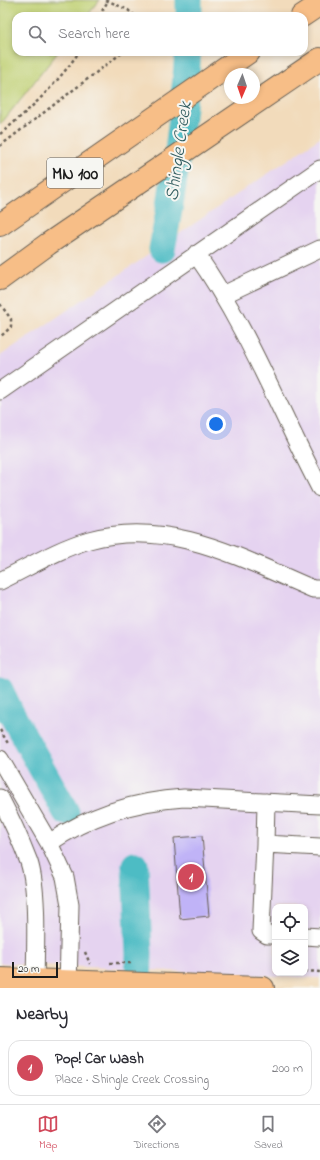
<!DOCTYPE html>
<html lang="en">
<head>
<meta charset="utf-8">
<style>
	body { margin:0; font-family:"Indie Flower",sans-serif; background:#f2f2f3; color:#2b2b33 }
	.controls { position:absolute; right:12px; bottom:12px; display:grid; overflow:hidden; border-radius:8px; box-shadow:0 2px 6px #0003 }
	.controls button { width:36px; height:36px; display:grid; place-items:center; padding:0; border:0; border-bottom:1px solid #e1e1e2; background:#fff; color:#2b2b33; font:20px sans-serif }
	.compass { position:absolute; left:224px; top:68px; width:36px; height:36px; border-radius:50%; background:#fff; box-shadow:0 2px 6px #0003; rotate:182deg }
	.scale { position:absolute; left:12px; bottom:10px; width:46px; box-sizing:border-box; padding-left:4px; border:2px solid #1c1c1c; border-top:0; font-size:11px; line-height:14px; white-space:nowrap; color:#1c1c1c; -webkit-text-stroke:3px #f6f6f2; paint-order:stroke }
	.you { position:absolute; left:216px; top:424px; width:14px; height:14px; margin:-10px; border:3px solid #fff; border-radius:50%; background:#1a73e8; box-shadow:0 0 0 6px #1a73e833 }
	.badge { display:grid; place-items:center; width:26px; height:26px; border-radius:50%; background:#d1495b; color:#fff; font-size:13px; font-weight:700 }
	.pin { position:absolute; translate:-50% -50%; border:2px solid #fff; box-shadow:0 1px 4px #0006 }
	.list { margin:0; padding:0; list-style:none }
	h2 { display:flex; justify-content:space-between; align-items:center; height:52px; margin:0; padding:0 16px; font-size:17px }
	h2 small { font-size:13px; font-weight:400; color:#7c7c81 }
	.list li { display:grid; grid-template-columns:26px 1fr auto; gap:12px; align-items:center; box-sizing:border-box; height:56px; margin:0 8px 8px; padding:0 8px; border:1px solid #e1e1e2; border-radius:12px }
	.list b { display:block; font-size:15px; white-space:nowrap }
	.list p { margin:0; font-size:13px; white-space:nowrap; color:#7c7c81 }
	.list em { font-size:13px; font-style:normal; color:#7c7c81 }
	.icon { flex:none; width:22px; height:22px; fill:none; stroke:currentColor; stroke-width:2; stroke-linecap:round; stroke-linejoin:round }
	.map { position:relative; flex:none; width:320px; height:988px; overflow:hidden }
	.search { position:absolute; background:#fff; box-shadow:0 2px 6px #0003; left:12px; right:12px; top:12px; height:44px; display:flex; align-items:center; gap:10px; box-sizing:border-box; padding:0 14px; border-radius:12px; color:#7c7c81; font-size:15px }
	.sheet { height:116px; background:#fff }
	nav { display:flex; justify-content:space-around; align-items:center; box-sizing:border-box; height:56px; border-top:1px solid #e1e1e2; background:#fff; font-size:11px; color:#7c7c81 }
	nav a { display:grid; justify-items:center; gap:2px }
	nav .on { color:#d1495b }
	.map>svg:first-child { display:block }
	.built { fill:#e5d3f0; fill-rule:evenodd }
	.green { fill:#c0d072; stroke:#6e7647 }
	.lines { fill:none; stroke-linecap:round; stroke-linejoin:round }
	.river { stroke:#4dbcc4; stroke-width:27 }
	.building { fill:#c0b3f7 }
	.minor-casing { stroke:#675f54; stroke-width:19 }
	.major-casing { stroke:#675f54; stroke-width:24 }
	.highway-casing { stroke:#675f54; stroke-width:24 }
	.path { stroke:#675f54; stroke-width:2.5; stroke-dasharray:3 3; stroke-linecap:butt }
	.minor { stroke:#fff; stroke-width:17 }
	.major { stroke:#f7be87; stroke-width:22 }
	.highway { stroke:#f7be87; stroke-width:22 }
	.labels { text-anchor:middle; stroke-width:4; stroke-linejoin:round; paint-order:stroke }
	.shield { fill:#f6f6f2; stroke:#5d5d5c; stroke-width:1 }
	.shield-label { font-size:17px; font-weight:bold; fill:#1c1c1c }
	.water-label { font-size:19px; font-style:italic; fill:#305c5f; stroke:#f6f6f2 }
</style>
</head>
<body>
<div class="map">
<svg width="320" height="988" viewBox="0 0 320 988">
	<rect width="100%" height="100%" fill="#f6f6f2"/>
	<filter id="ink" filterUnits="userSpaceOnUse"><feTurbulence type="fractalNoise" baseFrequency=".025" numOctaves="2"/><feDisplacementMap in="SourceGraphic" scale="8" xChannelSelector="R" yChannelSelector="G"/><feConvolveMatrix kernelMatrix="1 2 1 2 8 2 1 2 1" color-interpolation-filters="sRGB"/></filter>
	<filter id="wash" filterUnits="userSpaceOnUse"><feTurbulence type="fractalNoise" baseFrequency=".012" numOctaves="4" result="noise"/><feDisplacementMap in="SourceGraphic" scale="16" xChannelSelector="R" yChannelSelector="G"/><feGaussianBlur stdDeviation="0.9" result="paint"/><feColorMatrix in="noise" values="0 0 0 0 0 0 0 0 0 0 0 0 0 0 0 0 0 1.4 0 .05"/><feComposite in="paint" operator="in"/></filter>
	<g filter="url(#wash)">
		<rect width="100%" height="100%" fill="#f2dbbb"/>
		<path class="built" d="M320 138V978L0 963V356ZM275 907H305V973H275Z"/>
		<path class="green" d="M0 0H100L87 16H16V52H58L0 125Z"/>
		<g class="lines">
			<path class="river" d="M189 16V0
				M162 249C175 183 183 119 188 52
				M0 690 11 713 66 812
				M135 865 139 954 138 988"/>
		</g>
		<g id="blocks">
			<path class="building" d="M202 836 209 916 180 919 174 838Z"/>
		</g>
	</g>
	<g filter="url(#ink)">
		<use href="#blocks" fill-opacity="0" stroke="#675f54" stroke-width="1"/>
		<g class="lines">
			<defs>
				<path id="minor" d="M196 254C247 326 279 410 320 488
					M223 295 320 249
					M0 391 320 169
					M0 581C29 567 58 549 89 540 170 518 240 558 313 589H320
					M0 759 49 843 65 877 70 905 68 988
					M0 798C9 815 22 844 29 862 39 893 35 954 35 988
					M49 843C90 815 135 801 184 798L320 805
					M265 844 266 802
					M275 935H267L261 931 265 844 320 847
					M305 936 320 937"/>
				<path id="major" d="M0 979 263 988"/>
				<path id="highway" d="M302 16 320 4
					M0 225 249 52
					M0 279 48 244 320 59"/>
			</defs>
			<use href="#minor" class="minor-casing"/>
			<use href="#major" class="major-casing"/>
			<use href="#highway" class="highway-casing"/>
			<path class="path" d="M106 0 128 10 135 16
				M99 16 108 1
				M0 134C30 110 57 84 79 52
				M0 146 123 52
				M0 304 11 319V327L0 337
				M0 730 9 745
				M85 952 90 964
				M110 963H133
				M305 971 320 972"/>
			<use href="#minor" class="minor"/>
			<use href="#major" class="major"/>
			<use href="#highway" class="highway"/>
		</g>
	</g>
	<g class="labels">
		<rect class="shield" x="47" y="158" width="56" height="30" rx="3"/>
		<g class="shield-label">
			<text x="75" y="179">MN 100</text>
		</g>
		<g class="water-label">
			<text transform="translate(177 151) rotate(-82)" y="7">Shingle Creek</text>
		</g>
	</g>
</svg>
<div class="controls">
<button><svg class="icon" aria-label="locate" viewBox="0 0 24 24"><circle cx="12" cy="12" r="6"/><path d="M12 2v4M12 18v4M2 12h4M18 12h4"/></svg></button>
<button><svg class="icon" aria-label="layers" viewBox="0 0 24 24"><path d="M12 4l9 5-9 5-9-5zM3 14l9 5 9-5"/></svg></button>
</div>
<svg class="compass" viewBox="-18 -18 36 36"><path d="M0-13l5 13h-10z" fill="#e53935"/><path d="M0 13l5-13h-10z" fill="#7c7c81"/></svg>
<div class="scale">20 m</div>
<div class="you"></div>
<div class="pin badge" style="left:191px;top:877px">1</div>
<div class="search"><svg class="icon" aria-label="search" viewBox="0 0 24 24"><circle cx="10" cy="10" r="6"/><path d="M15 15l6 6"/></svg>Search here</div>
</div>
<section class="sheet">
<h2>Nearby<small></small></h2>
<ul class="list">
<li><span class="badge">1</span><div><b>Pop! Car Wash</b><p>Place · Shingle Creek Crossing</p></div><em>200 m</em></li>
</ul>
</section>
<nav>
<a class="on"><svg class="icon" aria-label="map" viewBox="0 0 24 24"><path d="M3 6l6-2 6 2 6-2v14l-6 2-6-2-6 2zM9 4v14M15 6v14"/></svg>Map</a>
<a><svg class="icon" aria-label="directions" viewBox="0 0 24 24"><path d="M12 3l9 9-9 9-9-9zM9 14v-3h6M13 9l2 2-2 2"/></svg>Directions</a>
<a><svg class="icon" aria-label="saved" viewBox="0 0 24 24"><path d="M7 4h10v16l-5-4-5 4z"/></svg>Saved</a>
</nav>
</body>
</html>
